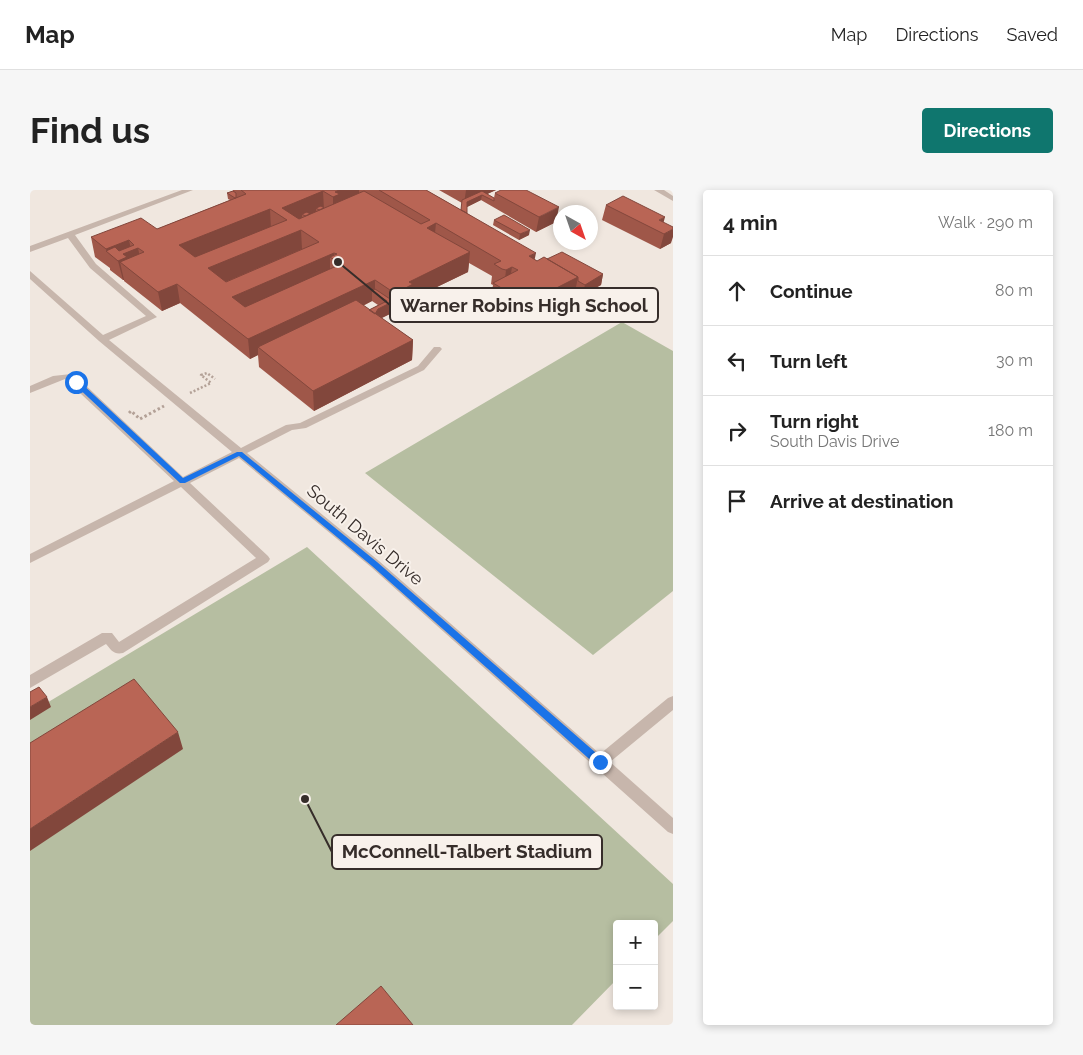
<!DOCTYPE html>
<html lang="en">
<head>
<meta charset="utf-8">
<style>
	body { margin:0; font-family:Raleway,sans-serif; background:#f6f6f6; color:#222 }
	.controls { position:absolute; right:15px; bottom:15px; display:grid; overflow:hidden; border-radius:5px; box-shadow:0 2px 8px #0003 }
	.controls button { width:45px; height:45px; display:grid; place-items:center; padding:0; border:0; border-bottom:1px solid #e0e0e0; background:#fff; color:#222; font:25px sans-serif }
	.compass { position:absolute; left:523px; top:15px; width:45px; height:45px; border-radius:50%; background:#fff; box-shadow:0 2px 8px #0003; rotate:140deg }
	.stop { position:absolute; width:15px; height:15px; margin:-11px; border:4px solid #1a73e8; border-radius:50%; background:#fff }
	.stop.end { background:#1a73e8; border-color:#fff; box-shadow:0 1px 5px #0008 }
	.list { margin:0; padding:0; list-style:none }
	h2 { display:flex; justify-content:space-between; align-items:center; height:65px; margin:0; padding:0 20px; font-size:21px }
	h2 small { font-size:16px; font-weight:400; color:#767676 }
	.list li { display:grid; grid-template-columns:32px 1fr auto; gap:15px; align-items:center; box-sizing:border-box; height:70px; padding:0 20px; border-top:1px solid #e0e0e0 }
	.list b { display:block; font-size:19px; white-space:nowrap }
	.list p { margin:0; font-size:16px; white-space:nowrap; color:#767676 }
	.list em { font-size:16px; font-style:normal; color:#767676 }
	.icon { flex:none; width:28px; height:28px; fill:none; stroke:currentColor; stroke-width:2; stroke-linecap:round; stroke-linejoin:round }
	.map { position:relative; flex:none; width:643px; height:835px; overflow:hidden; border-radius:5px }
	header { display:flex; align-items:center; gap:30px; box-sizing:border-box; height:70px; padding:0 25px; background:#fff; border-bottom:1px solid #e0e0e0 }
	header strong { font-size:24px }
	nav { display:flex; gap:28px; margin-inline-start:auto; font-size:18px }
	.intro { display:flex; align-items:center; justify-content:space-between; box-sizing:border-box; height:120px; padding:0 30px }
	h1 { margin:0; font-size:35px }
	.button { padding:12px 22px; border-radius:5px; background:#0f766e; color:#fff; font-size:18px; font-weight:700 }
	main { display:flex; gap:30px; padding:0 30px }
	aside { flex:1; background:#fff; border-radius:5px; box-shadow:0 2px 8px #0003 }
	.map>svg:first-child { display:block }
	.green { fill:#b6bea1 }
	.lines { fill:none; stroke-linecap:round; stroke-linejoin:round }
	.path-far1 { stroke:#b3a197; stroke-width:2.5; stroke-dasharray:2 2; stroke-linecap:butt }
	.path { stroke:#b3a197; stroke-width:3; stroke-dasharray:2.5 2.5; stroke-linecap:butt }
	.minor { fill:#c7b6ac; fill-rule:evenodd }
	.wall { fill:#9f5749; fill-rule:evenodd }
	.shaded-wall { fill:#82473c }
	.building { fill:#b96555; stroke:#82473c; fill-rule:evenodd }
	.route { fill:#1a73e8 }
	.labels { text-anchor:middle; stroke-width:4; stroke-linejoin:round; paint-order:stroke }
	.street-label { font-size:18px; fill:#362d2a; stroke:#f8f1eb }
	.leader { fill:none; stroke:#362d2a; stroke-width:2 }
	.callout-dot { fill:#362d2a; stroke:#f8f1eb; stroke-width:2 }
	.callout { fill:#f8f1eb; stroke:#362d2a; stroke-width:2 }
	.callout-label { font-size:19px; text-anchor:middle; font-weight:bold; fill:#362d2a }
</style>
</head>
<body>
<header>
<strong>Map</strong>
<nav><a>Map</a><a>Directions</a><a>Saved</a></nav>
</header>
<div class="intro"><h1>Find us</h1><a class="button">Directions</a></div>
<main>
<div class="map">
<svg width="643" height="835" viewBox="0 0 643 835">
	<rect width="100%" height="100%" fill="#f0e7df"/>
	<path class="green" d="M592 132 643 161V401L563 465 335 283Z
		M277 357 643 694V731L624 750V734H587V789L542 835H0V523Z"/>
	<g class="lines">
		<path class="path-far1" d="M160 203 181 193 171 185 177 183 185 189"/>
		<path class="path" d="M99 223 101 221 110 229 134 216"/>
		<path class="minor" d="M152 0H163L45 45 66 74 127 127 79 150 211 258 256 235 270 233 388 176 404 157H410L412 159 394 180 276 238 262 240 217 263 349 371 570 564 638 508 643 506V520L580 572 643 628V644L638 642 341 377 209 268 160 293 238 366 240 369 238 372 93 463C84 465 81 460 76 454L0 498V485L72 443H82L89 452 226 368 151 297 0 373V364L144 291 35 189 0 203V196L23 186 41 184 50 190 153 287 202 262 69 151 0 89V81L73 145 116 126 60 78 38 48 0 62V56Z
			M624 0H634L643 6V11Z"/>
	</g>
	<path class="wall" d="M203 0H396L431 20 432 13 409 0H466L457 4 464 8 465 3 526 32 506 42 451 10 437 17V23L507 71 517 69 573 84 571 95 552 105 545 101 544 107 493 133 460 113 463 95 461 94 462 86 439 73 438 82 382 109V114L367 121H366L351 128 383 150 382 170 284 221 229 177 228 165 220 169 150 113 132 121 94 91V90H93L80 80V78L65 67 61 47 127 39 200 10 198 9 197 3 203 1ZM342 111 348 115 339 120 333 116Z
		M576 15 633 32 641 53 630 59 572 30Z
		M464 30 499 45 489 50 463 35Z"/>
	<path class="shaded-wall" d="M309 0H329V10L303 26V7L305 2Z
		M436 0H466L453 6 452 5 451 10 437 17 434 14Z
		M293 1 294 20 286 18V24H272V30H257L252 18Z
		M529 17 526 32 506 42 509 27Z
		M240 19 241 39 152 75 149 55Z
		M635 27 631 42 629 30Z
		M406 33 404 53 397 38Z
		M643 39V47L641 53 630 59 634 44Z
		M271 40 272 59 181 98 178 78Z
		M500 40 499 45 489 50 490 44Z
		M99 50 101 60 108 58 112 77 90 72 94 90H93L88 71 77 61 76 59Z
		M440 62 438 82 382 109V114L367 121 368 102 379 92Z
		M304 63V70L300 67V84L205 126 202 107Z
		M506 63 502 82 499 66Z
		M482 77 479 96 474 99 476 80Z
		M573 84 571 95 552 105 555 95Z
		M548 87 544 107 493 133 497 113Z
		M345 90V103L342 101V111L235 162 228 157V165L220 169 218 149Z
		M147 94 150 113 132 121 128 102Z
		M364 99 363 112 366 110V121L348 130 345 124 348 119 360 113V100Z
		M383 150 382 170 284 221 283 201Z
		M17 507 21 517 0 530V517Z
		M148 542 153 559 0 661V639Z"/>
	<path class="building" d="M211 0H309L305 2 310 4 303 7 293 1 252 18 269 29 334 1 391 34 400 30 349 0H396L506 63 499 66 507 71 514 67 548 87 497 113 463 93 488 80 482 77 476 80 472 79 464 74 471 71 406 33 397 38 440 62 379 92 383 94 368 102 364 99 360 100 345 90 218 149 147 94 128 102 90 72 114 62 108 58 93 64 97 67 88 71 76 61 85 57 89 61 104 55 99 50 76 59 61 47 111 28 127 39 216 4ZM240 19 257 30 165 67 149 55ZM271 40 289 52 196 92 178 78ZM304 63 307 64 300 67 311 74 215 117 202 107Z
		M471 0H496L529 17 509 27 465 3Z
		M203 1 206 3V8H205L197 3Z
		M452 1 464 8V11L452 5 437 12V23L431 20 432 10Z
		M593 6 635 27 629 30 643 37V39L634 44 576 15Z
		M291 16 294 18 289 20 286 18Z
		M277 22 280 24 275 26 272 24Z
		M474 25 500 40 490 44 464 30Z
		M532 62 573 84 555 95 548 91V87L517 69Z
		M345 99 360 109 363 108 366 110 348 119 345 124 339 120 357 111 342 101Z
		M326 110 383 150 283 201 228 157Z
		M104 489 148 542 0 639V553Z
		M9 497 17 507 0 517V502Z
		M351 796 383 835H306Z"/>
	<path class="route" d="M44 191H49L153 288 207 262H212L347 372 573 569V575H566L342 376 209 266 155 293H150L44 194Z"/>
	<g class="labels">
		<g class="street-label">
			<text transform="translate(335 345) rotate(40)" y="6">South Davis Drive</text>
		</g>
	</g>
	<path class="leader" d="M308 72L360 115M275 609L302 662"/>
	<g class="callout-dot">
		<circle cx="308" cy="72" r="5"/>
		<circle cx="275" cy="609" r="5"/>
	</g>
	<g class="callout">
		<rect x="360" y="98" width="268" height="34" rx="5"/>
		<rect x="302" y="645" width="270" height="34" rx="5"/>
	</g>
	<g class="callout-label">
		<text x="494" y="122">Warner Robins High School</text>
		<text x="437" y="668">McConnell-Talbert Stadium</text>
	</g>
</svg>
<div class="controls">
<button>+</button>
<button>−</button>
</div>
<svg class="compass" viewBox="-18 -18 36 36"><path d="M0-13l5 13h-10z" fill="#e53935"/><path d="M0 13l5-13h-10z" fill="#767676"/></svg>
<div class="stop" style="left:46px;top:192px"></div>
<div class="stop end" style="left:570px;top:572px"></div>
</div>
<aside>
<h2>4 min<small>Walk · 290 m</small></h2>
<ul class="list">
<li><svg class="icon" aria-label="ahead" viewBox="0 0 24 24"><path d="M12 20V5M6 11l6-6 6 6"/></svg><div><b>Continue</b></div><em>80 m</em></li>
<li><svg class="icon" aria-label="left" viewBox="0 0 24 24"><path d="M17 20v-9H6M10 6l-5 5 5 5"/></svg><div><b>Turn left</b></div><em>30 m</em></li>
<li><svg class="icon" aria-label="right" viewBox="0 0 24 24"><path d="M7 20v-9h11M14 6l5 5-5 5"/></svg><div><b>Turn right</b><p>South Davis Drive</p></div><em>180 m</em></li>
<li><svg class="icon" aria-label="arrive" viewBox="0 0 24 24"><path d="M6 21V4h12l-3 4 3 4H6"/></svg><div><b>Arrive at destination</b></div></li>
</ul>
</aside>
</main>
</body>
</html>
